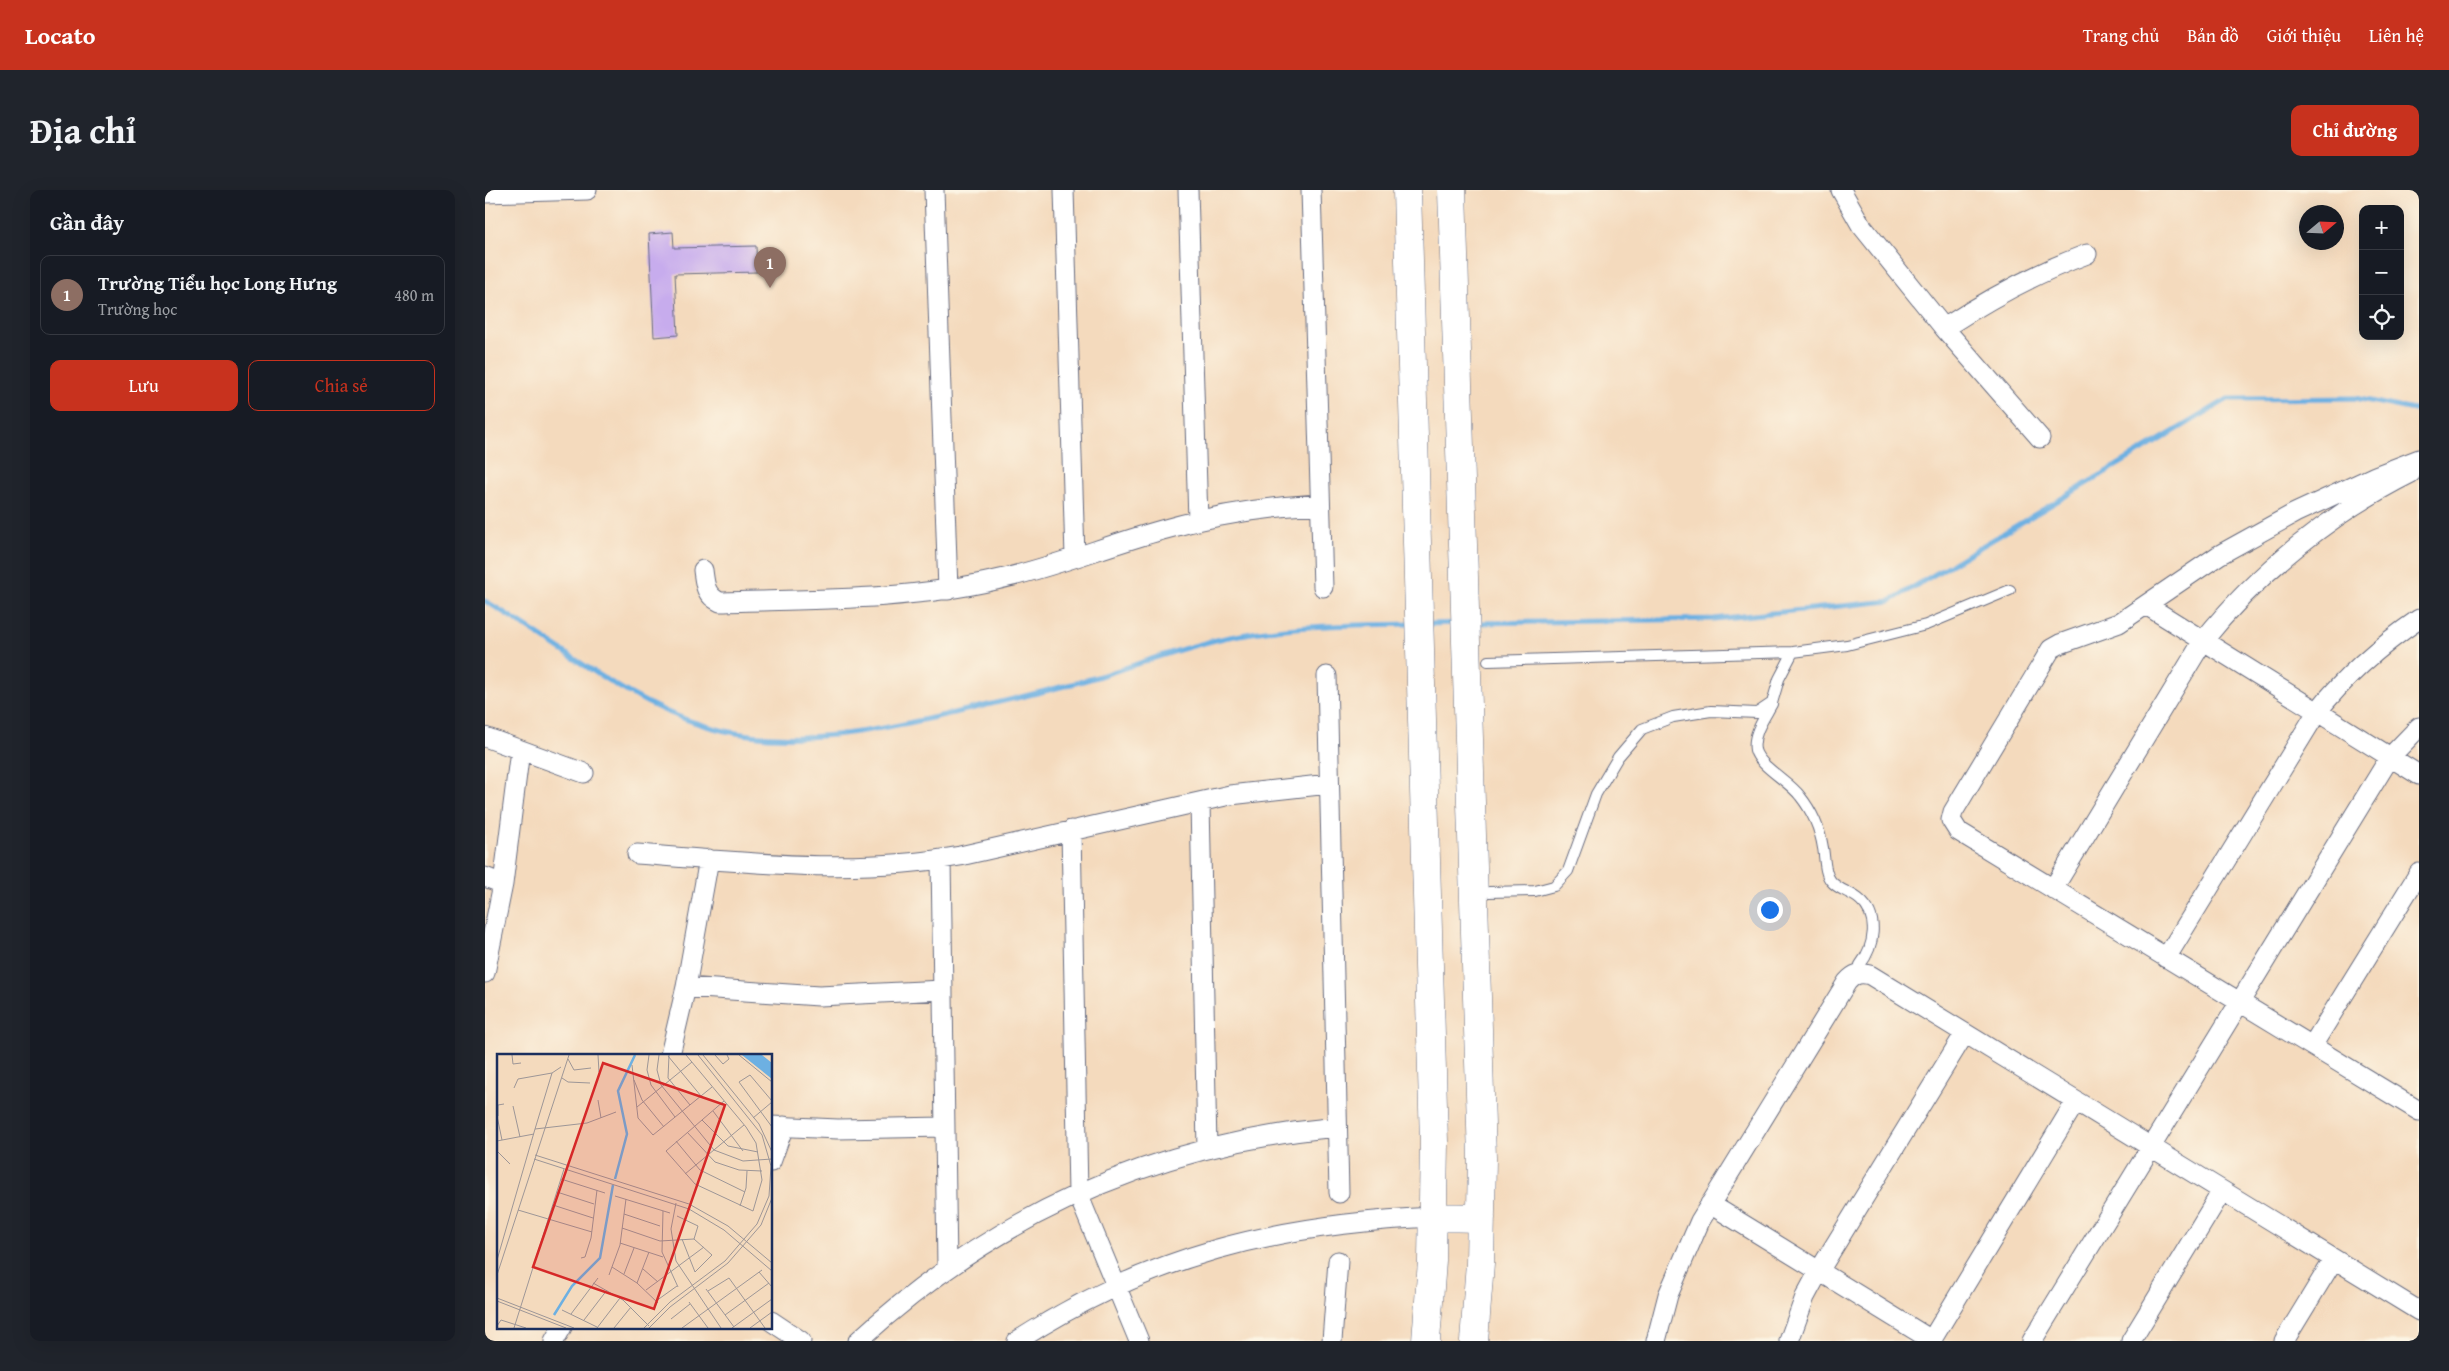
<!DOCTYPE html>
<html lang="vi">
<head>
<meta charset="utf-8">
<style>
	body { margin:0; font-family:"Gentium Book Plus",serif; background:#20242c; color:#f1f3f6 }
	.controls { position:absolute; right:15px; top:15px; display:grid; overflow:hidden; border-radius:10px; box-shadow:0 5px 20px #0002 }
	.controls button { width:45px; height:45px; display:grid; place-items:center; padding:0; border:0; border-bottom:1px solid #363941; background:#171b24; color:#f1f3f6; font:25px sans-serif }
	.compass { position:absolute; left:1814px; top:15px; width:45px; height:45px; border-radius:50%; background:#171b24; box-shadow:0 5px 20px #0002; rotate:71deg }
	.you { position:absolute; left:1284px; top:719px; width:18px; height:18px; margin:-12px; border:4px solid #fff; border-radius:50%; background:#1a73e8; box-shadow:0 0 0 8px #1a73e833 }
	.badge { display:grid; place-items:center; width:32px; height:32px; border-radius:50%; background:#c8321e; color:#fff; font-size:16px; font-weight:700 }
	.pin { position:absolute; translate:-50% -41px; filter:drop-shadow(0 1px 2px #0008) }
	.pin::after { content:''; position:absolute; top:26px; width:18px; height:15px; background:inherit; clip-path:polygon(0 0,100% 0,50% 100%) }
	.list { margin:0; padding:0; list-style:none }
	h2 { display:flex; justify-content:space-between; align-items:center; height:65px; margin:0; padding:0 20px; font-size:21px }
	h2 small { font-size:16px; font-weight:400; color:#9ea1a6 }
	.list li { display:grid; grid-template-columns:32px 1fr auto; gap:15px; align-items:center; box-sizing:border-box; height:80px; margin:0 10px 10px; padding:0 10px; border:1px solid #363941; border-radius:10px }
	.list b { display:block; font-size:19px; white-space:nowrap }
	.list p { margin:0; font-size:16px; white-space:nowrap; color:#9ea1a6 }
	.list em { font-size:16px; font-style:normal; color:#9ea1a6 }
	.actions { display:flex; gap:10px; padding:15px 20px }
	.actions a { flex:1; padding:11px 0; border:1px solid #c8321e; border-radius:10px; text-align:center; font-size:18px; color:#c8321e }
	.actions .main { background:#c8321e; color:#fff }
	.icon { flex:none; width:28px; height:28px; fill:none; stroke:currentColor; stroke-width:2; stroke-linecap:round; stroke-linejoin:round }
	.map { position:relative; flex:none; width:1934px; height:1151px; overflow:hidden; border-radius:10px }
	header { display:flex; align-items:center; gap:30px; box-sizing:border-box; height:70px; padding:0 25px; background:#c8321e; color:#fff }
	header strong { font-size:24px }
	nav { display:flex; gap:28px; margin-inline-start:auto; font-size:18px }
	.intro { display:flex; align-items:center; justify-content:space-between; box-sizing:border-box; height:120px; padding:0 30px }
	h1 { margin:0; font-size:35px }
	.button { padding:12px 22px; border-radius:10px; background:#c8321e; color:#fff; font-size:18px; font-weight:700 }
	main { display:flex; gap:30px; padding:0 30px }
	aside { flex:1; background:#171b24; border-radius:10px; box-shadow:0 5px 20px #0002 }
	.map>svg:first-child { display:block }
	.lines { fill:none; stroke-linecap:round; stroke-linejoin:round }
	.stream { stroke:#6db0e2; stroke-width:5 }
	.building { fill:#c7aced }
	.lane-casing { stroke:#676b7f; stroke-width:12 }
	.street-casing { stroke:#676b7f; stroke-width:21 }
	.secondary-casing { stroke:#676b7f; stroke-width:29 }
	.lane { stroke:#fff; stroke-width:10 }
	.street { stroke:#fff; stroke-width:19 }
	.secondary { stroke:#fff; stroke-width:28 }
	.inset-river { fill:none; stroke:#6db0e2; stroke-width:2.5 }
	.inset-road { fill:none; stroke:#9d9697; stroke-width:1 }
	.view { fill:#d62828; fill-opacity:0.15; stroke:#d62828; stroke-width:2.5 }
	.inset-edge { fill:none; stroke:#1b2f5e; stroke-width:2.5 }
</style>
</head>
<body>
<header>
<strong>Locato</strong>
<nav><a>Trang chủ</a><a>Bản đồ</a><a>Giới thiệu</a><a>Liên hệ</a></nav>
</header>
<div class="intro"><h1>Địa chỉ</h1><a class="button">Chỉ đường</a></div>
<main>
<aside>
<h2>Gần đây<small></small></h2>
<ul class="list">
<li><span class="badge" style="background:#8d6e63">1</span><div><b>Trường Tiểu học Long Hưng</b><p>Trường học</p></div><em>480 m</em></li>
</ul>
<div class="actions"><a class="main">Lưu</a><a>Chia sẻ</a></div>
</aside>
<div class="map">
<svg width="1934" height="1151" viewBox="0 0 1934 1151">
	<rect width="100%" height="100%" fill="#fcf5e5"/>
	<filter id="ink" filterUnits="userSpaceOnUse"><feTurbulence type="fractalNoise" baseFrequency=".02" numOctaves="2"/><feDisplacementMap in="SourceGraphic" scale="10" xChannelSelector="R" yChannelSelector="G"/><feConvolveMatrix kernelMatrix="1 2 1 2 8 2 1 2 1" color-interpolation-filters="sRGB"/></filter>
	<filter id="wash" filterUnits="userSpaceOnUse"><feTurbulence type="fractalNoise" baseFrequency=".0096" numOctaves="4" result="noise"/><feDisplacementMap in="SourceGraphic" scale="20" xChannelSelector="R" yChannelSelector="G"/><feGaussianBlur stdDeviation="1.12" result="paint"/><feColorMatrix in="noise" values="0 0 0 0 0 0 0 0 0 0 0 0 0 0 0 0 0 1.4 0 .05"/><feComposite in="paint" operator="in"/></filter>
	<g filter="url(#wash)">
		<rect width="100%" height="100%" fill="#f4dabd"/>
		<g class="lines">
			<path class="stream" d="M0 411C73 453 138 512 221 536 303 561 395 540 477 521 520 511 563 501 605 489 646 477 685 461 727 451 792 435 859 435 926 434
				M990 433 1229 429 1405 411 1743 209 1870 208 1934 221
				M942 434 974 433"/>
		</g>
		<g id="blocks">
			<path class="building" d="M188 42 189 58 271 56 272 82 190 84 193 145 169 147 164 44Z"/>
		</g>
	</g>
	<g filter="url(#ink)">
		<use href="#blocks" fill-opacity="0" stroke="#676b7f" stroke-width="1"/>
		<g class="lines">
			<defs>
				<path id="lane" d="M1003 471 1308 462 1362 455 1441 435 1525 400
					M1287 514C1280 527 1267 544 1270 560 1274 576 1304 591 1315 606 1327 621 1335 639 1338 658 1340 668 1339 683 1346 691 1353 700 1366 702 1375 710 1395 727 1389 757 1375 775
					M1004 702 1050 701 1069 696 1083 681 1111 604 1133 567 1157 539 1188 527 1226 521 1272 523 1287 513 1294 489 1308 462"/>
				<path id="street" d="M449 0 463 400
					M579 0 590 367
					M703 0 713 331
					M826 0 838 397
					M1356 0 1376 35 1459 138 1555 248
					M0 3 102 0
					M1459 138C1505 108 1551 83 1602 64
					M1934 269 1890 286 1810 323 1734 365 1634 433 1575 454 1566 459 1468 622 1466 630 1473 641 1934 921
					M218 380C220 395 220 405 235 412 328 409 420 411 511 390 567 378 622 355 677 340 728 325 781 317 834 314
					M1661 415 1934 585
					M842 486 854 1003
					M0 547 99 583
					M715 612 722 959
					M586 640 593 1004 654 1151
					M152 664C258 672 369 685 475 666L745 605 844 594
					M456 669 462 1077
					M0 687 18 694
					M1568 699 1718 451C1774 381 1846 323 1926 283
					M1681 768 1832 522C1861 485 1896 455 1934 429
					M0 783 18 694 35 560
					M201 797 334 806 458 800
					M1827 856 1934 683
					M185 865 201 797 224 669
					M286 936 353 939 460 937
					M286 972 299 936
					M1225 1014 1448 1151
					M286 1131 316 1151
					M69 1151 77 1137
					M373 1151C509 1026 668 954 852 937
					M532 1151C665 1065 791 1034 949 1027
					M847 1151 853 1071
					M1171 1151 1183 1105 1215 1031 1362 792C1369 784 1375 782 1385 785L1934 1121
					M1304 1151 1320 1107 1334 1081 1480 843
					M1446 1151 1591 911
					M1547 1151 1905 567 1934 537
					M1646 1151 1737 1001
					M1799 1151 1849 1069"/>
				<path id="secondary" d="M922 0 949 952 947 1071 941 1151
					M967 0 997 968 995 1073 989 1151
					M949 1027 996 1028"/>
			</defs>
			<use href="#lane" class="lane-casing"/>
			<use href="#street" class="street-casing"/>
			<use href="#secondary" class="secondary-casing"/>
			<use href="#lane" class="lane"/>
			<use href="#street" class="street"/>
			<use href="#secondary" class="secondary"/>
		</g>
	</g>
	<g transform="translate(12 864)">
		<rect width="275" height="275" fill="#f4dabd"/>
		<path d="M245 1H265L275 9V25Z" fill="#6db0e2"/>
		<path class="inset-river" d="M118 125 130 80 121 37 138 1M57 261 75 232 103 204 116 131"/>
		<path class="inset-road" d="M15 1 16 10 24 9M101 1 102 18M152 1 150 16 154 31 178 63M162 1 160 16 164 31 217 96 246 107 275 105M172 1 171 24 193 51M189 1 249 73 259 89 265 126 256 157 198 130 169 97 227 47M206 1 262 70 275 98M218 1 226 10 232 5 230 1M242 1 275 28M171 2 204 42M71 5 77 16 94 14M135 11 141 64 156 81 215 33M65 24 71 28 93 29M137 26 145 46 167 73M17 34 21 25 55 19 64 13M101 46 104 64M275 47 253 21 242 28 275 73M16 52 23 83M140 53 195 8M216 57 246 97M0 62 5 86M1 62V51L7 50M256 64 275 48M205 66 231 92 261 98M38 75 55 19M190 78 218 108 242 116 265 117M0 87 37 80M179 87 203 116 248 138M0 97 13 110M38 101 192 150 231 172 275 209M37 105 192 155 227 176 275 217M188 120 247 71M64 125 108 139M60 138 97 150M118 142 173 159M179 149 174 175 179 207 224 274M56 151 96 164M243 152 249 134 250 117M21 156 95 178M166 157 165 198 181 233M127 160 163 172M180 162 201 172 197 185 215 201 198 218M125 174 163 187 197 185M185 185 198 218M123 189 166 203M84 204 88 203 94 184 100 136M0 206 38 75 90 69 119 58M115 213 140 229 161 249M146 215 161 228M262 218 275 233M127 220 137 194M0 221 72 1M112 221 123 191 129 145M96 229 126 246 152 272M140 229 152 198M209 235 237 273M149 236 207 193M211 237 232 224 268 274M0 244 77 274M0 247 69 274M159 247 180 232M192 248 211 274M65 256 100 273M74 260 101 224M228 261 272 229M174 265 193 250M87 266 110 236M0 272 4 266 29 274M17 274 67 115M100 274 123 244M117 274 134 253M147 274 173 248 228 207 260 170 272 142 274 112 265 81 201 1M152 274 173 253 231 209 264 171 275 144M185 274 265 216M235 274 275 245M253 274 275 258"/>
		<path class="view" d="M106 9 228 51 157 255 36 213Z"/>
		<rect width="275" height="275" class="inset-edge"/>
	</g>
</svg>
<div class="controls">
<button>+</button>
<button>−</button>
<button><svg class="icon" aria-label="locate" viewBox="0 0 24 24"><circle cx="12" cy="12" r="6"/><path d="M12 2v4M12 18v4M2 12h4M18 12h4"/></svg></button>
</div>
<svg class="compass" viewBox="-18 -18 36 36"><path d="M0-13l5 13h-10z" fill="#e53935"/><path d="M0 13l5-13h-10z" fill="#9ea1a6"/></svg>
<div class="you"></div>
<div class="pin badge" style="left:285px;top:98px;background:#8d6e63">1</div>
</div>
</main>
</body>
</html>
